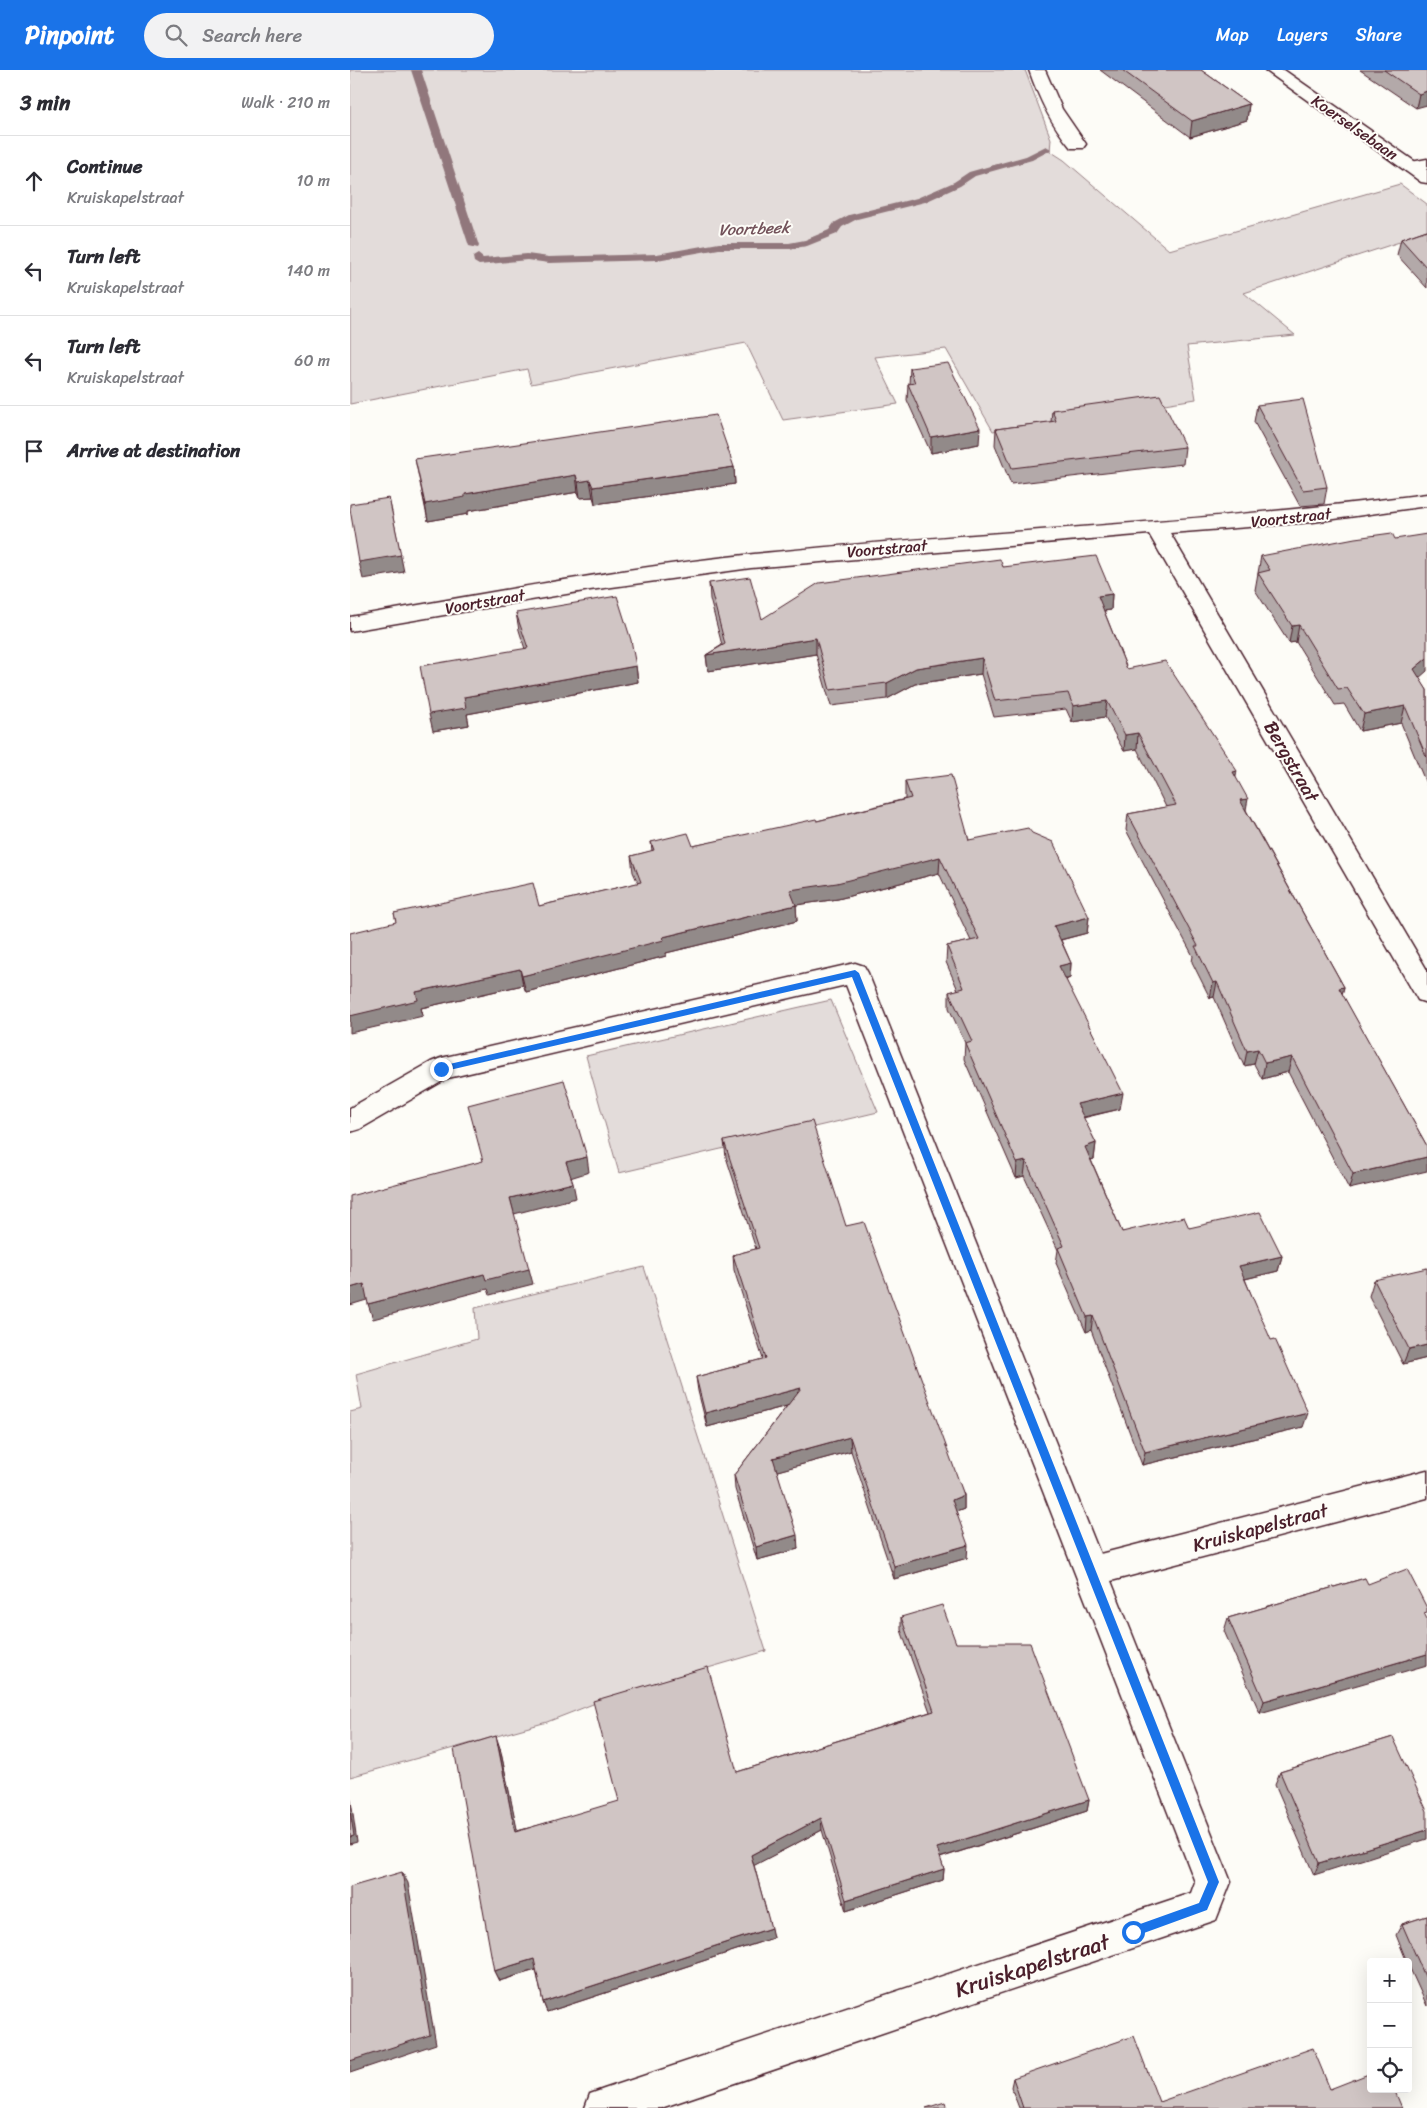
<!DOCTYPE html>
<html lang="en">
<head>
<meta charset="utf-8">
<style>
	body { margin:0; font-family:Sriracha,sans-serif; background:#f2f2f3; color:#2b2b33 }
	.controls { position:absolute; right:15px; bottom:15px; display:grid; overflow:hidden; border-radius:5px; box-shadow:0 5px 20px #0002 }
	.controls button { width:45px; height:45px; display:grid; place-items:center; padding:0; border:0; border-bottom:1px solid #e1e1e2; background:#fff; color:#2b2b33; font:25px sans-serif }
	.stop { position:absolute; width:15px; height:15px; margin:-11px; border:4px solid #1a73e8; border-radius:50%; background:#fff }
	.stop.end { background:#1a73e8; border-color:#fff; box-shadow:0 1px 5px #0008 }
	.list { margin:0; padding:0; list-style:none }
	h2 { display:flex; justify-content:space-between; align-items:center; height:65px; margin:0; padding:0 20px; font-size:21px }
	h2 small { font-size:16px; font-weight:400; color:#7c7c81 }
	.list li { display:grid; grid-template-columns:32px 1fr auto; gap:15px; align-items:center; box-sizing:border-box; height:90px; padding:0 20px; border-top:1px solid #e1e1e2 }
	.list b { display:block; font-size:19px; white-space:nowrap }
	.list p { margin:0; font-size:16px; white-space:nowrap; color:#7c7c81 }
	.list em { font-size:16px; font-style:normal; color:#7c7c81 }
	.icon { flex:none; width:28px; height:28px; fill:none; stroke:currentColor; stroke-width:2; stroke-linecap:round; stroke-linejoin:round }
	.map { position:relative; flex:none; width:1077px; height:2038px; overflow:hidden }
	header { display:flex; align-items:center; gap:30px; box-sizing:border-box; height:70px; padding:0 25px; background:#1a73e8; color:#fff }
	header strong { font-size:24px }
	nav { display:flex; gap:28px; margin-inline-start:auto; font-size:18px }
	.search { width:350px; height:45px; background:#f2f2f3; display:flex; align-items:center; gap:12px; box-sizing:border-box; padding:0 18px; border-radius:28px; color:#7c7c81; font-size:19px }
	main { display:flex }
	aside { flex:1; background:#fff }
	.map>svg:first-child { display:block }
	.green { fill:#e3dcda; stroke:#967e82 }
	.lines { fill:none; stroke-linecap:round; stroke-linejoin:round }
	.stream { fill:#91777b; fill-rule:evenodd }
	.street-casing { stroke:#4a1f2b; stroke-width:3 }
	.secondary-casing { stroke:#4a1f2b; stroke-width:3 }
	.street { fill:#fdfcf7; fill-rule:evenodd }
	.secondary { fill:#fdfcf7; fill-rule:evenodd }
	.wall { fill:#b3a9a9; stroke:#4a1f2b }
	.shaded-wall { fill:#928a89; stroke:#4a1f2b }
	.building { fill:#d0c5c4; stroke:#4a1f2b }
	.route { fill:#1a73e8 }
	.labels { text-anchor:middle; stroke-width:4; stroke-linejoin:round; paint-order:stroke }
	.far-street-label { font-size:16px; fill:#4a1f2b; stroke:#fdfcf7 }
	.far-water-label { font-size:16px; font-style:italic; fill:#73525a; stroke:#fdfcf7 }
	.street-label { font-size:19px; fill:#4a1f2b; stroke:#fdfcf7 }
	.near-street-label { font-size:22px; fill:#4a1f2b; stroke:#fdfcf7 }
</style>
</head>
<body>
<header>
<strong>Pinpoint</strong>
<div class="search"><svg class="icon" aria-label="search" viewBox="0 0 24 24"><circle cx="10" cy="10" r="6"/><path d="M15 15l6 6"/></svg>Search here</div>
<nav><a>Map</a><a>Layers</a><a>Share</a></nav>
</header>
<main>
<aside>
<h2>3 min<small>Walk · 210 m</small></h2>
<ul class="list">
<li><svg class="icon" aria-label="ahead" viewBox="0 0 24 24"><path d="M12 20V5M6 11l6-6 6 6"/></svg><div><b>Continue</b><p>Kruiskapelstraat</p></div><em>10 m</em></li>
<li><svg class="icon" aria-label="left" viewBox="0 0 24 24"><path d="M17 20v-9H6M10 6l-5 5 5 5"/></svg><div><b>Turn left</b><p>Kruiskapelstraat</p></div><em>140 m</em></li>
<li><svg class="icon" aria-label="left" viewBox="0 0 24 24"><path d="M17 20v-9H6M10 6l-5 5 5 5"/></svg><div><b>Turn left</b><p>Kruiskapelstraat</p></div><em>60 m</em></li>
<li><svg class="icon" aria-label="arrive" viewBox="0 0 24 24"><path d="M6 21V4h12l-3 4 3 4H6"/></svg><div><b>Arrive at destination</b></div></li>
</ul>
</aside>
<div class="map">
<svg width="1077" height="2038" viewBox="0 0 1077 2038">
	<rect width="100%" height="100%" fill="#fdfcf7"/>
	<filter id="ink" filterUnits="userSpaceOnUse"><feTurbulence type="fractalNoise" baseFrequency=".02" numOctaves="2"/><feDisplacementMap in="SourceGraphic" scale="10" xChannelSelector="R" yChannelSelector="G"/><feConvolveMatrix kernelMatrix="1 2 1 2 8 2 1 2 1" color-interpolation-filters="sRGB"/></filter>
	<g filter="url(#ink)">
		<path class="green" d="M0 0H675L701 69 700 81 714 90 819 180 1050 114 1077 134V163L894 223 945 265 837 276 846 329 643 361 596 279 525 287 548 334 433 350 396 273 181 314 177 299 0 334Z
			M481 930 528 1042 269 1103 236 986Z
			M294 1197 416 1581 266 1625 197 1652 0 1707V1342L12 1339 6 1304 127 1269 125 1238Z"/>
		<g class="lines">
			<path class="stream" d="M61 0H71L129 176 128 178 119 176Z
				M696 76 701 79 699 81 682 90 625 106 610 116 575 132 507 149 492 157 487 164 457 176 439 179H369L307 190 199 193 177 190 129 195 124 192 123 187 128 184 133 188 177 184 199 187 307 184 369 173H439L455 170 479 160 484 153 499 145 567 128 604 112 619 102 676 86Z"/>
			<defs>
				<path id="street" d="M679 0H695L712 39 736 74 733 78H721C701 54 689 29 679 0Z
					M1077 89V99L1062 102 1056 101 1053 97 1056 93Z
					M1077 424V436L963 452 820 463 1077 900V933L1068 930 799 464 401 498 240 520 0 561V547C134 524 268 498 404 484 628 461 854 453 1077 424Z
					M505 893 514 896 518 903 750 1484 1077 1400V1428L761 1511 881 1812 866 1850 311 2038H235L240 2024 254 2019 841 1823 845 1812 496 915 98 1008 10 1059 0 1062V1038L81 992 91 988Z"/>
				<path id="secondary" d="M915 0H934L1077 100V113L1071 112Z"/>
			</defs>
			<use href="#street" class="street-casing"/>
			<use href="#secondary" class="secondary-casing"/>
			<use href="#street" class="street"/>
			<use href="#secondary" class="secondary"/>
		</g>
		<path class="wall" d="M750 0H851L899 34 897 50 840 67Z
			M1010 0H1077L1066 38Z
			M1077 160V218L1047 185 1051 169Z
			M560 298 629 374 581 383 557 330 558 314H559Z
			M907 335 977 417 974 434 950 436 904 352Z
			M702 340 835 377 833 394 661 414 645 375 646 359 701 352Z
			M65 389 384 397 385 414 245 434 243 427 230 428 228 422 118 441V444L78 451Z
			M911 486 1069 608 1077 620V716L1051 653 1010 661 994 634 985 635 946 572 939 573 905 520Z
			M653 497 762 524 761 540 754 541 777 599 886 708 896 740 994 917 992 924 1077 1076 999 1119 938 1002 912 1009 904 994 894 996 864 927 860 928 842 892 843 886 776 760 778 744 816 737 787 679 774 681 755 647 722 652 716 639 644 647 631 604 565 614 537 629 481 636 466 584 358 601 356 585 372 575 360 529 359 513 412 549Z
			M166 543 286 596 288 612 117 644 119 655 83 661 175 579 169 560Z
			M555 711 619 770 739 847 737 863 711 870 721 893 720 908 716 910 770 1039 733 1048 746 1073 744 1089 741 1090 772 1162 839 1158 932 1186 928 1201 895 1209 953 1357 792 1395 741 1260 736 1262 706 1193 708 1180 674 1106 666 1108 614 989 615 973 599 938V922L608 920 596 892 597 876 621 871 589 803 488 829 446 835 447 851 316 883V886L176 922 173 915 71 938 73 946 44 843 189 836 288 813 283 802 281 786 302 781 301 772 343 776 467 751 555 729Z
			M374 1071 496 1156 614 1425V1439L606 1442 617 1488 544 1509 501 1381 427 1401 448 1479 407 1490 385 1419 384 1405 437 1336 357 1357 348 1321 346 1307 413 1289 384 1200 383 1185 406 1179 376 1087Z
			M1024 1210 1077 1288 1053 1294 1019 1226Z
			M1015 1508 910 1643 874 1561 878 1548Z
			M551 1547 606 1573 739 1730 737 1741 590 1788 594 1799 593 1810 496 1841 472 1760 404 1795 423 1868 197 1942 193 1932 186 1900 149 1911 144 1901 150 1678 167 1761 387 1702 580 1642 551 1560Z
			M1043 1667 964 1805 925 1714 930 1702Z
			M1077 1846V1936L1058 1894V1892H1057L1046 1865 1052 1854Z
			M663 2008 809 2032 980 2019 1052 2038H669L661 2017Z"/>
		<path class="shaded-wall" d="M1077 21V35L1066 38 1069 24Z
			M899 34 897 50 840 67 842 51Z
			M630 358 629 374 581 383V367Z
			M384 397 385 414 245 434 243 417Z
			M226 405 228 422 118 441V444L78 451 75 434 115 424Z
			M240 410 243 427 230 428 228 412Z
			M39 428 54 502 13 509 9 492Z
			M762 524 761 540 746 542 748 526Z
			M949 555 946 572 939 573 942 556Z
			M466 568V584L358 601 356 585Z
			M632 588 631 604 565 614 537 629V613L566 598Z
			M1077 588V601L1060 616 1064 599Z
			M286 596 288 612 117 644 119 655 83 661 79 644 114 627Z
			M757 631 755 647 722 652 723 636Z
			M1055 636 1051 653 1010 661 1014 644Z
			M788 663 787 679 774 681 775 665Z
			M887 701 884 717 883 702Z
			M898 729 895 745 890 730Z
			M590 787 589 803 488 829 440 836V820Z
			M446 835 447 851 316 883V886L176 922 172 906 313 867Z
			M739 847 737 863 702 872 704 856Z
			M721 893 720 908 707 912 709 896Z
			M170 899 173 915 71 938 73 946 0 963V946L66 922Z
			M867 912 864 927 860 928 863 913Z
			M994 917 990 932 989 918Z
			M908 979 904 994 894 996 897 981Z
			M942 987 938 1002 912 1009 915 993Z
			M773 1023 770 1039 725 1049 727 1034Z
			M746 1073 744 1089 733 1092 735 1077Z
			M237 1087 239 1102 220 1108 216 1092Z
			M1077 1087V1101L999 1119 1003 1104Z
			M676 1091 674 1106 666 1108 667 1093Z
			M223 1113 226 1128 164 1144 160 1128Z
			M932 1186 928 1201 886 1211 889 1196Z
			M179 1199 183 1214 140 1225 138 1219 23 1249 18 1234 134 1204Z
			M14 1214 20 1229 0 1235V1218Z
			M743 1246 741 1260 736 1262 737 1247Z
			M1077 1275V1288L1053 1294 1059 1279Z
			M451 1318 452 1332 357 1357 355 1343Z
			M958 1343 953 1357 792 1395 795 1382Z
			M500 1367 501 1381 424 1402 423 1388Z
			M614 1425V1439L601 1444 602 1430Z
			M447 1465 448 1479 407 1490 406 1477Z
			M618 1475 617 1488 544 1509V1496Z
			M1077 1584V1595L910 1643 914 1631Z
			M146 1666 150 1678 170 1773 165 1762Z
			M0 1724 7 1772 0 1774Z
			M739 1730 737 1741 586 1789 587 1778Z
			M471 1748 472 1760 403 1796 401 1785Z
			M1077 1760V1769L964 1805 969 1793Z
			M594 1799 593 1810 496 1841V1830Z
			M52 1802 58 1813 86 1974 0 2003V1991Z
			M421 1858 423 1868 197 1942 193 1932Z
			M184 1889 188 1899 149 1911 144 1901Z"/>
		<path class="building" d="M772 0H851L899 34 842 51Z
			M1034 0H1077V21L1069 24Z
			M1077 160V198L1051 169Z
			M598 293 630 358 581 367 558 314 565 313 560 298Z
			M810 325 835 377 662 398 646 359 706 351 702 340Z
			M953 329 977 417 953 420 907 335Z
			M366 345 384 397 243 417 240 410 228 412 226 405 115 424V427L75 434 65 389Z
			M39 428 51 485 9 492 0 439V434Z
			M1042 463 1045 469 1077 464V588L1064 599 1077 620V688L1055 636 1014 644 997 618 988 619 949 555 942 556 908 503 920 500 911 486 1005 468Z
			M746 486 762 524 748 526 777 599 815 591 887 701 883 702 898 729 890 730 994 917 989 918 1077 1076V1087L1003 1104 942 987 915 993 908 979 897 981 867 912 863 913 845 876H848L778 744 826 735 788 663 775 665 757 631 723 636 718 623 645 631 632 588 566 598 537 613 480 620 466 568 356 585 375 574 359 513 400 507 412 549 469 513 650 489 653 497Z
			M267 526 281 570 286 596 114 627 116 638 79 644 70 596 178 578 166 543Z
			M601 705 619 770 678 758 682 763 703 772 739 847 704 856 721 893 709 896 773 1023 727 1034 746 1073 735 1077 772 1162 834 1147 839 1158 910 1142 932 1186 889 1196 921 1270 925 1269 958 1343 795 1382 743 1246 737 1247 708 1178 714 1176 676 1091 667 1093 615 973 622 971 599 922 614 918 597 876 629 869 590 787 487 813 440 820 446 835 313 867 314 870 172 906 170 899 66 922 68 930 0 946V863L46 852 44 843 183 813 189 836 291 812 281 786 304 780 301 772 338 763 343 776 466 749 467 751 561 728 555 711Z
			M214 1010 237 1087 216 1092 223 1113 160 1128 179 1199 136 1210 134 1204 18 1234 14 1214 0 1218V1126L133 1091 118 1035Z
			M462 1051 496 1156 514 1152 614 1425 602 1430 618 1475 544 1496 500 1367 423 1388 447 1465 406 1477 384 1405 451 1318 355 1343 346 1307 416 1288 383 1185 409 1178 374 1071Z
			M1077 1198V1275L1059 1279 1024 1210Z
			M1057 1499 1077 1538V1542L1074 1543 1077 1549V1584L914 1631 878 1548 1015 1508 1018 1514Z
			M592 1535 606 1573H680L739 1730 587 1778 594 1799 496 1830 471 1748 401 1785 421 1858 193 1932 184 1889 144 1901 104 1679 146 1666 165 1762 269 1731 243 1631 358 1597 387 1702 584 1641 551 1547Z
			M1043 1667 1077 1741V1760L969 1793 930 1702Z
			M0 1740 4 1766 0 1767Z
			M52 1802 80 1965 0 1991V1817Z
			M1077 1846V1911L1052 1854Z
			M784 1966 809 2032 963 1978 980 2019 1021 2003V2019H1044L1052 2038H673L663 2008Z
			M595 2032 597 2038H576Z"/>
	</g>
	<path class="route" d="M505 900 509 903 869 1812 857 1840 783 1867 778 1862 779 1858 849 1833 858 1812 502 907 91 1002 87 999 91 996Z"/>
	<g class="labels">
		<g class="far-street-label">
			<text transform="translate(1005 57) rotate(35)" y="6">Koerselsebaan</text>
			<text transform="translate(941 447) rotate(-6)" y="6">Voortstraat</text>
			<text transform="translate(537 478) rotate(-5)" y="6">Voortstraat</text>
			<text transform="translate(135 531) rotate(-10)" y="6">Voortstraat</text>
		</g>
		<g class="far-water-label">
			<text transform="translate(404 158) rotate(-2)" y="6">Voortbeek</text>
		</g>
		<g class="street-label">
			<text transform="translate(942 691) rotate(60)" y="7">Bergstraat</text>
			<text transform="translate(910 1457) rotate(-15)" y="7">Kruiskapelstraat</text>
		</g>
		<g class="near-street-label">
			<text transform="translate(682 1895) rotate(-18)" y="8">Kruiskapelstraat</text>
		</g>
	</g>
</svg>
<div class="controls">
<button>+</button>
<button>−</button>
<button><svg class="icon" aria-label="locate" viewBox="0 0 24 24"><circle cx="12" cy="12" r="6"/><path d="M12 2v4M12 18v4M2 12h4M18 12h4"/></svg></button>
</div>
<div class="stop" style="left:783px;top:1862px"></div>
<div class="stop end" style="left:91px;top:999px"></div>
</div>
</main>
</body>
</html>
